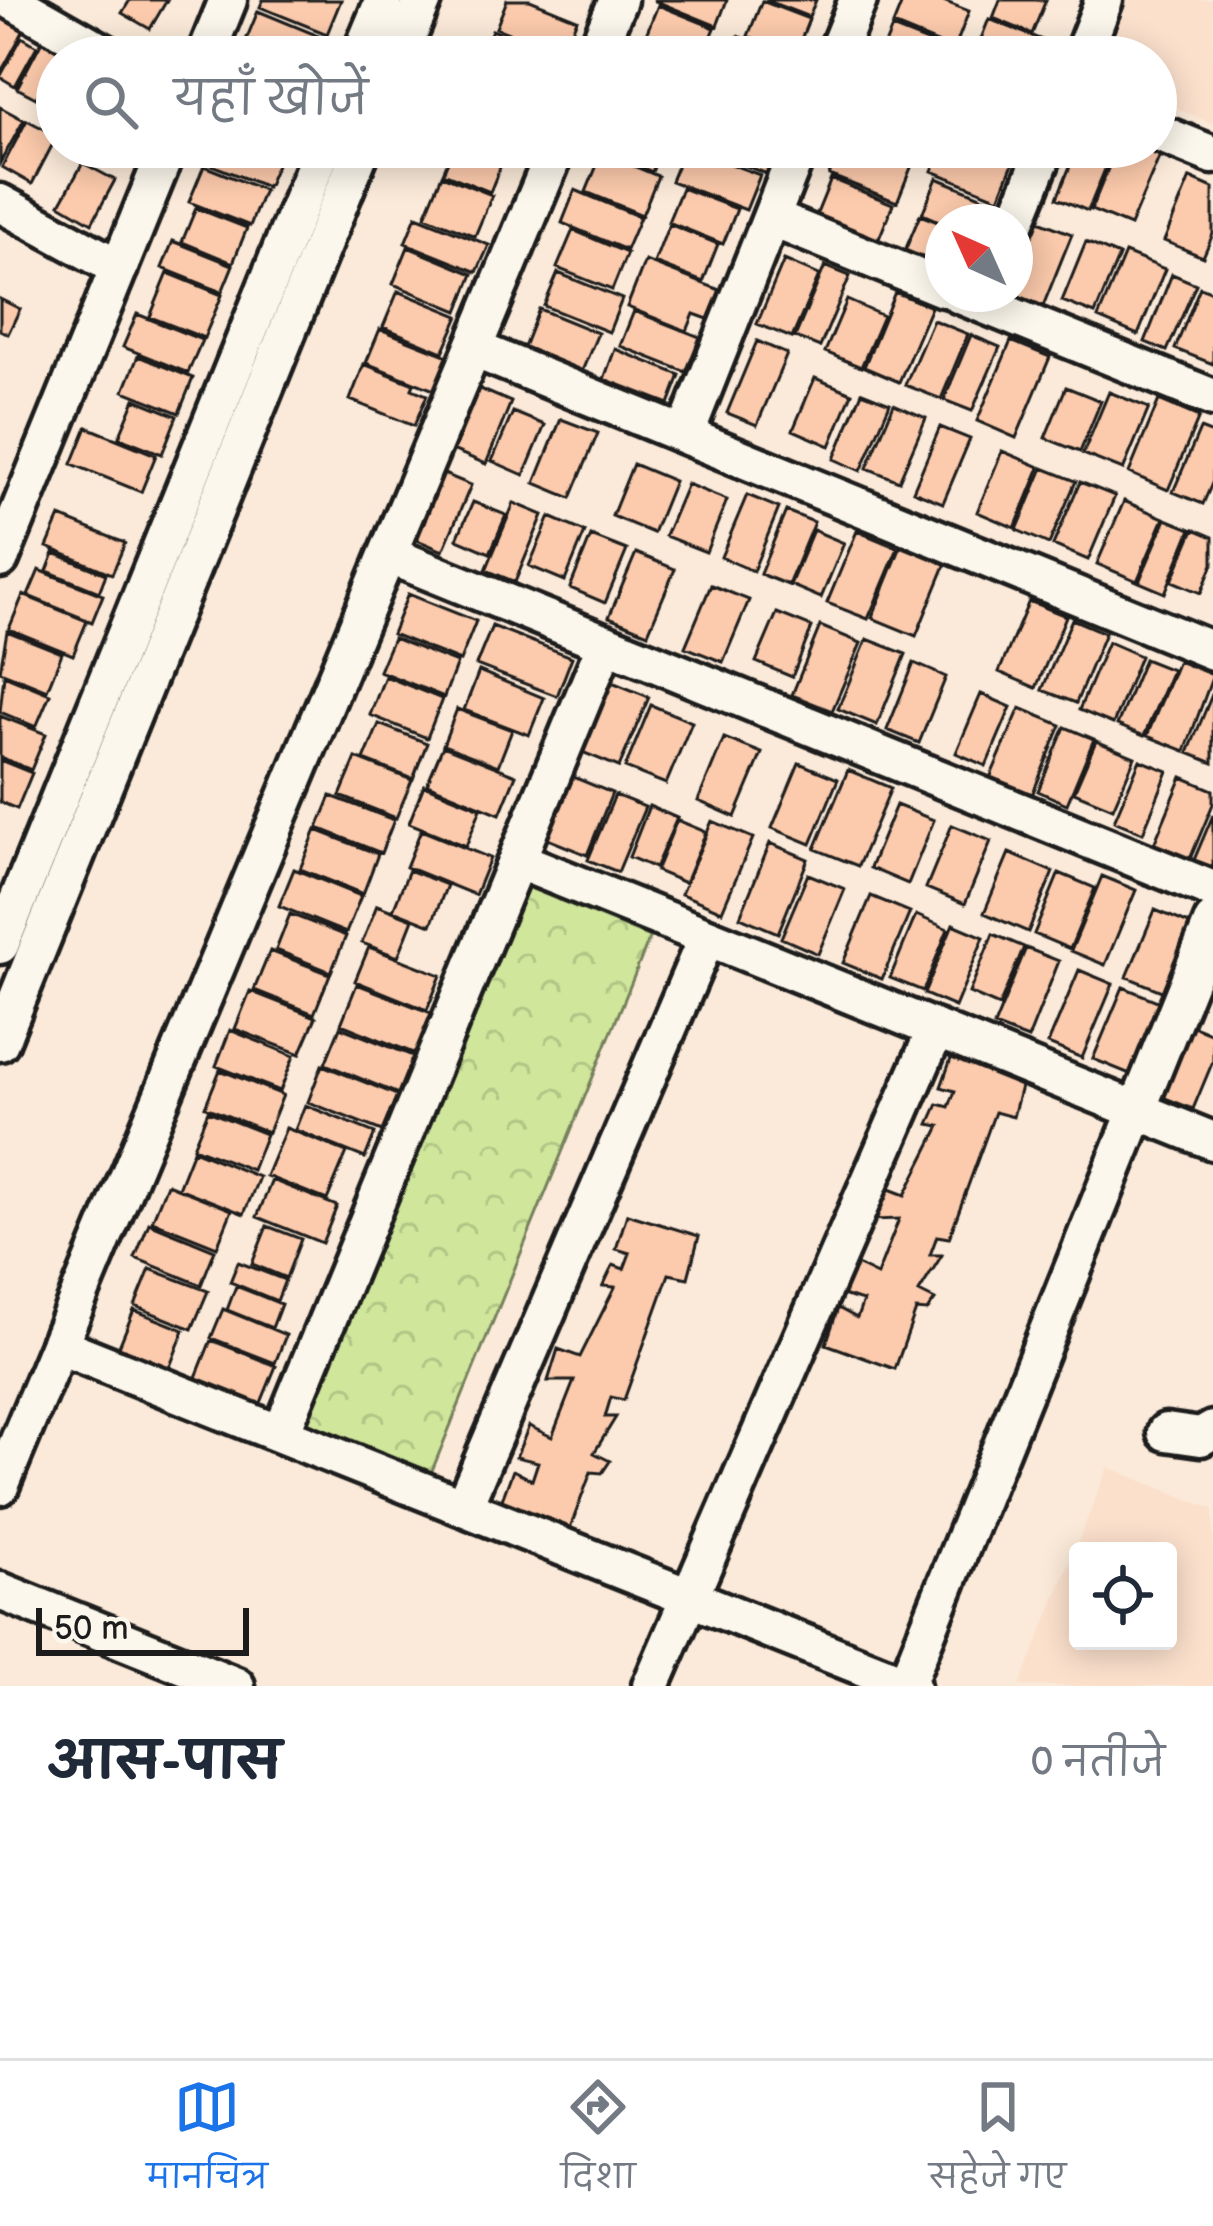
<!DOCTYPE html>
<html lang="hi">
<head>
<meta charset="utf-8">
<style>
	body { margin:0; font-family:"Balsamiq Sans","Playpen Sans Deva",sans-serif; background:#f2f2f3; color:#1f2937 }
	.controls { position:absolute; right:36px; bottom:36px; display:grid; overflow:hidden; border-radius:12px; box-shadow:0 6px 30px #0003 }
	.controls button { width:108px; height:108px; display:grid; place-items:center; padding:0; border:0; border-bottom:3px solid #e0e1e3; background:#fff; color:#1f2937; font:60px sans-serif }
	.compass { position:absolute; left:925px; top:204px; width:108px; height:108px; border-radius:50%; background:#fff; box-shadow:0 6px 30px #0003; rotate:315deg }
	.scale { position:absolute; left:36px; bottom:30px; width:213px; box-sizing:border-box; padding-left:12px; border:6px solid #1c1c1c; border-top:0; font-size:33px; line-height:42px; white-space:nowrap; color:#1c1c1c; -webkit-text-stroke:9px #fbf7ec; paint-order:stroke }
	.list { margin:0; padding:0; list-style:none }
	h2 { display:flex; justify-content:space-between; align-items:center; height:156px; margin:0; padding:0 48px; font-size:51px }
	h2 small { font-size:39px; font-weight:400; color:#747a83 }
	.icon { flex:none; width:66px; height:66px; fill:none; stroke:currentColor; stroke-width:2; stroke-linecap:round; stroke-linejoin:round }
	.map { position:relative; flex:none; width:1213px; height:1686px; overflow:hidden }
	.search { position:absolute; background:#fff; box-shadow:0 6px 30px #0003; left:36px; right:36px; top:36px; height:132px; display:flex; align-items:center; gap:30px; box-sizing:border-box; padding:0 42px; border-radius:66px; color:#747a83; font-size:45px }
	.sheet { height:372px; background:#fff }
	nav { display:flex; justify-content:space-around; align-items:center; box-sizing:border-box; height:168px; border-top:3px solid #e0e1e3; background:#fff; font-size:33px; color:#747a83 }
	nav a { display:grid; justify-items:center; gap:6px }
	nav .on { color:#1a73e8 }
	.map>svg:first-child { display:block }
	.built { fill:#fbe0cc; fill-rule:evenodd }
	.park { fill:url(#park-crowns); stroke:#76815c; stroke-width:3 }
	.building { fill:#fccaac; stroke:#1c1c1c; stroke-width:3 }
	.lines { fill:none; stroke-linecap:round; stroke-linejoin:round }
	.minor-casing { stroke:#1c1c1c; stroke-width:45 }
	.minor { stroke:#fbf7ec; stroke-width:36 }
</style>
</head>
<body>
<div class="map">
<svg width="1213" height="1686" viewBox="0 0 1213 1686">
	<defs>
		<pattern id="park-crowns" width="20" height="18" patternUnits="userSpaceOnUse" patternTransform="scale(3)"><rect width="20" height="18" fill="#cfe69b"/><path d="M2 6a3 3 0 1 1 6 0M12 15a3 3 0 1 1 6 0" fill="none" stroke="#b1c585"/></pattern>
	</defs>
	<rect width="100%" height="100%" fill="#fbead9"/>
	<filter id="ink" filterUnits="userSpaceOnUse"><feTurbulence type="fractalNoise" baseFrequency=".00833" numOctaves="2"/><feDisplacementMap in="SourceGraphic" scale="24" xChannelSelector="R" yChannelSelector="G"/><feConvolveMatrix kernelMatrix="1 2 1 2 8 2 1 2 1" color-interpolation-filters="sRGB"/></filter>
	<g filter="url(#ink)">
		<path class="built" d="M1121 0H1213V124L1156 99V57H1095Z
			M1108 1467 1213 1509V1686H1020ZM1078 1551H1168V1641H1078Z"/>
		<path class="park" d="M515 882 650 937 429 1478 294 1424Z"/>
		<path class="building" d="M130 0H167L150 29 122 13Z
			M263 0H341L327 34 260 7Z
			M507 0H530L577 19 562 55 496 28Z
			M653 0H727L717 26Z
			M765 0H816L809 17Z
			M903 0H941L969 11 954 50 893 25Z
			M1000 0H1046L1032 34 993 18Z
			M762 1 809 19 795 55 748 36Z
			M658 5 715 28 703 57H679L643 42Z
			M258 11 326 39 318 57H272L244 45Z
			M0 17 24 30 0 74Z
			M989 19 1060 47 1056 57 974 56Z
			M892 28 948 50 946 57H880Z
			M492 30 558 57H480Z
			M738 36 791 57H730Z
			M22 37 37 46 15 86 0 77Z
			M43 39 63 50 36 98 17 88Z
			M57 65V109L38 99Z
			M0 107 24 120 0 163Z
			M27 120 57 136 32 184 2 167Z
			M211 147H269L282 152 267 187 204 162Z
			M454 147H486L505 155 490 192 443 173Z
			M600 147H662L652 172Z
			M685 147 760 175 746 210 671 181Z
			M697 147H778L767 174Z
			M841 147H867L912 165 897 202 829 175Z
			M942 147H973L1013 163 999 198 932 171Z
			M1078 147H1114L1088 211 1057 198Z
			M1117 147 1161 153 1130 226 1091 210Z
			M602 153 658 176 642 215 586 192Z
			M83 163 115 180 92 223 60 204Z
			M204 166 264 190 250 226 189 202Z
			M442 175 492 195 475 236 425 216Z
			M937 178 1000 204 993 222 943 223 922 214Z
			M1190 178 1213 188V234L1203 257 1164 241Z
			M831 179 893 204 878 241 816 216Z
			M682 188 737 209 723 244 668 222Z
			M575 190 640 217 626 250 562 223Z
			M196 208 247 228 233 263 182 242Z
			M920 215 943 224V269L904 253Z
			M416 216 489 245 477 272 405 243Z
			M1034 219 1072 234 1043 306 1014 294 1015 266Z
			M669 224 718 244 703 282 654 263Z
			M573 230 627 253 612 290 557 268Z
			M173 241 233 265 222 292 162 268Z
			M1086 242 1119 256 1095 314 1062 301Z
			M408 247 473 274 458 311 393 284Z
			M1125 253 1165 269 1138 335 1098 318Z
			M784 260 819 275 792 338 757 324Z
			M645 261 720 290 708 319 694 314 687 331 627 307Z
			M825 266 850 276 820 347 795 337Z
			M168 273 222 295 204 338 150 317Z
			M558 273 622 299 609 332 544 306Z
			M1172 274 1196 284 1167 351 1145 342Z
			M1200 287 1213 292V364L1175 349Z
			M398 291 459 316 443 352 383 327Z
			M895 292 931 307 899 382 864 367Z
			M0 299 20 309 8 334 0 330Z
			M847 300 883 316 861 367 825 352Z
			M539 309 598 333 582 371 524 347Z
			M634 311 700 337 686 372 620 346Z
			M137 314 202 340 188 373 123 347Z
			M933 320 968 334 941 399 905 385Z
			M380 329 448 356 434 390 366 363Z
			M971 335 1000 347 972 411 944 400Z
			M757 341 787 354 757 425 727 413Z
			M1011 341 1050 357 1016 438 977 421Z
			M615 349 680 375 669 404 604 379Z
			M138 356 193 378 179 413 124 391Z
			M364 364 414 384 412 389 427 395 414 426 350 400Z
			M815 378 852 393 830 446 793 430Z
			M1066 387 1101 401 1080 452 1045 438Z
			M478 388 511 402 486 464 452 450Z
			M862 392 890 403 861 471 834 459Z
			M1109 392 1149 408 1123 470 1083 454Z
			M135 399 177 416 162 454 119 437Z
			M1159 400 1199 417 1168 490 1129 473Z
			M894 404 926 418 899 481 867 468Z
			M513 412 545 425 524 475 492 461Z
			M561 419 598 433 571 498 535 483Z
			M87 427 156 455 141 492 72 464Z
			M940 427 970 439 943 503 913 491Z
			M1200 429 1213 434V481L1203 504 1173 492Z
			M1002 451 1040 467 1015 528 977 512Z
			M633 464 674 481 653 533 612 516Z
			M1043 468 1076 481 1049 544 1017 530Z
			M444 474 471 485 443 551 417 540Z
			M1080 482 1115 496 1088 560 1053 545Z
			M687 484 727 500 706 552 665 536Z
			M747 495 779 508 753 571 721 557Z
			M1124 501 1164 518 1137 581 1097 564Z
			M473 502 506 515 490 553 457 539Z
			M514 503 543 515 515 582 486 570Z
			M786 511 814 522 788 585 760 574Z
			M60 517 125 543 112 574 47 547Z
			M550 517 585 532 565 581 529 566Z
			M1166 519 1191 529 1165 593 1139 582Z
			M1194 529 1213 537V564L1201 593 1172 581Z
			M813 530 844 543 821 598 790 585Z
			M857 531 898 548 868 619 827 603Z
			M591 536 627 550 605 603 570 588Z
			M902 544 946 563 916 636 872 618Z
			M54 553 106 574 99 592 47 571Z
			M636 553 675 569 648 633 609 617Z
			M39 570 103 595 92 622 28 596Z
			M711 585 749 600 723 662 685 647Z
			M408 594 476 621 460 661 392 634Z
			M23 595 87 621 73 655 9 629Z
			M1029 601 1066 616 1036 688 999 672Z
			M777 613 812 627 792 677 756 662Z
			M1072 619 1105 633 1076 703 1042 690Z
			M492 626 572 657 557 696 476 665Z
			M820 626 861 643 832 711 792 695Z
			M7 631 62 653 47 690 0 671Z
			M393 638 457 663 444 697 379 671Z
			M867 639 906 654 877 725 838 709Z
			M1108 642 1140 656 1113 724 1079 710Z
			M1144 659 1172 670 1144 736 1117 725Z
			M1178 661 1213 675 1185 751 1147 736Z
			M914 663 946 677 919 743 887 730Z
			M479 671 544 698 529 735 464 710Z
			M4 675 50 694 36 727 0 712Z
			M385 676 442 699 427 738 370 715Z
			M607 680 649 697 619 767 577 750Z
			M1213 692V763L1188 753Z
			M981 694 1011 707 986 766 956 753Z
			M651 705 692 722 666 784 625 768Z
			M1020 708 1061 725 1032 795 990 778Z
			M457 709 512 730 498 766 443 745Z
			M0 716 46 734 31 770 0 757Z
			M379 724 427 743 413 779 364 760Z
			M1065 727 1094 739 1067 804 1038 791Z
			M724 738 762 753 735 817 698 801Z
			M1096 741 1135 757 1113 808 1074 792Z
			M443 746 516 775 500 814 427 784Z
			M356 758 412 780 396 818 340 796Z
			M0 760 32 773 17 809 0 802Z
			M1140 760 1168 771 1143 833 1114 821Z
			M799 763 838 779 811 844 772 828Z
			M848 770 891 788 858 866 815 849Z
			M571 776 612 793 587 855 545 838Z
			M1182 777 1213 790V804L1190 859 1154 844Z
			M424 785 481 808 466 846 409 823Z
			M615 795 645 807 618 872 588 860Z
			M331 796 394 820 381 853 318 828Z
			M896 805 934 820 908 884 870 868Z
			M649 806 677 818 655 868 629 857Z
			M1213 815V867L1194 860Z
			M677 820 706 832 685 883 656 871Z
			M712 821 753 838 722 911 681 894Z
			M952 825 991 841 965 904 926 888Z
			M316 830 378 854 363 894 300 869Z
			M421 830 490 858 475 895 406 867Z
			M770 843 808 859 778 933 740 917Z
			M1009 853 1053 872 1028 932 984 913Z
			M294 869 361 896 346 933 279 906Z
			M409 870 447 885 431 925 393 910Z
			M1059 873 1095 888 1070 949 1034 934Z
			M808 874 845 889 818 954 781 938Z
			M1102 876 1136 890 1105 965 1071 951Z
			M871 896 910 912 882 979 843 963Z
			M377 905 413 919 398 957 362 943Z
			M1155 910 1192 925 1164 992 1127 977Z
			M290 914 346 936 331 972 276 950Z
			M916 915 948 929 923 991 890 978Z
			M953 924 984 937 955 1007 924 994Z
			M993 934 1024 947 999 1006 969 993Z
			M369 947 441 975 427 1010 355 981Z
			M1026 948 1059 961 1028 1039 994 1026Z
			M270 951 330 974 314 1014 254 990Z
			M1079 970 1113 984 1082 1058 1048 1044Z
			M357 984 434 1014 418 1055 341 1024Z
			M1123 987 1160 1002 1130 1074 1093 1059Z
			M250 991 316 1017 300 1054 235 1029Z
			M1176 1019 1213 1034V1061L1193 1109 1147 1091Z
			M340 1027 413 1056 398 1094 325 1064Z
			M230 1030 294 1056 280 1091 216 1066Z
			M953 1053 1024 1075 1013 1117 995 1112 949 1238 937 1236 930 1255H942L919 1292 935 1300 927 1311 916 1310 895 1369 826 1344 838 1308 857 1318 863 1301 842 1295 854 1264 877 1275 899 1219 873 1220 884 1187 905 1195 940 1126 929 1124 938 1104 949 1107 955 1091 941 1087Z
			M322 1065 397 1095 382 1131 308 1102Z
			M220 1070 283 1095 268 1132 205 1107Z
			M305 1105 375 1133 365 1158 295 1130Z
			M208 1111 266 1134 252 1170 193 1147Z
			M286 1128 347 1152 327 1200 266 1176Z
			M193 1150 259 1177 244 1214 178 1188Z
			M272 1180 337 1206 322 1243 257 1217Z
			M167 1184 232 1210 217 1247 152 1221Z
			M627 1214 699 1236 688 1278 669 1274 624 1400 611 1397 605 1417H616L594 1453 610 1461 602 1473 591 1472 569 1531 500 1505 513 1470 532 1480 538 1462 516 1457 529 1426 552 1437 574 1381H548L558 1349 580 1357 615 1287 603 1286 613 1265 624 1269 630 1253 616 1249Z
			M149 1223 215 1250 201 1285 135 1258Z
			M267 1226 301 1239 286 1278 252 1264Z
			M238 1262 285 1280 277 1301 230 1282Z
			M150 1269 208 1291 192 1329 135 1306Z
			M236 1286 281 1304 272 1328 227 1310Z
			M223 1309 286 1335 275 1363 211 1338Z
			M134 1310 184 1330 169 1369 118 1349Z
			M211 1340 276 1366 260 1405 195 1380Z"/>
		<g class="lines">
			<defs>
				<path id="minor" d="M11 0 111 57
					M205 57 228 0
					M360 57 384 0
					M399 57 423 0
					M594 57 618 0
					M835 57 858 0
					M1082 57 1104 0
					M1156 132 1213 155
					M0 203 119 268
					M771 218 943 288
					M1015 224 1046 147
					M958 294 1213 398
					M474 349 1213 651
					M685 435 799 147
					M389 555 1213 890
					M0 559 168 147
					M517 860 1213 1141
					M0 945 323 147
					M0 1042 362 147
					M60 1346 911 1686
					M1166 1432 1201 1437 1213 1430
					M281 1433 606 643
					M0 1486 557 147
					M463 1507 707 937
					M0 1591 236 1686
					M906 1684 1213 921
					M651 1686 936 1029"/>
			</defs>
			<use href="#minor" class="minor-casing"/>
			<use href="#minor" class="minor"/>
		</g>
	</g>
</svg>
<div class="controls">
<button><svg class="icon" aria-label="locate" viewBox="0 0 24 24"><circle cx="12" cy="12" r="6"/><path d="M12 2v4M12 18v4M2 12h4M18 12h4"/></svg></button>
</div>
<svg class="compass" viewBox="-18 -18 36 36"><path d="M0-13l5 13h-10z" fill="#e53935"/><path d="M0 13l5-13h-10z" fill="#747a83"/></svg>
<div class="scale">50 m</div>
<div class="search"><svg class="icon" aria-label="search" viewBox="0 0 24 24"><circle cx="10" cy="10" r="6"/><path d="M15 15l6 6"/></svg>यहाँ खोजें</div>
</div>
<section class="sheet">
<h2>आस-पास<small>0 नतीजे</small></h2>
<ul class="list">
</ul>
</section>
<nav>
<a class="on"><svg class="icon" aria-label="map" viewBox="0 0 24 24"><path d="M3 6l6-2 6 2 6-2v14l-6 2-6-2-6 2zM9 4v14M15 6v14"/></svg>मानचित्र</a>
<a><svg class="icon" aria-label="directions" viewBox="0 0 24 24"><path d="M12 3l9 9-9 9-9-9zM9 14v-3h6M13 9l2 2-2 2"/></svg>दिशा</a>
<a><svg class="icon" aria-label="saved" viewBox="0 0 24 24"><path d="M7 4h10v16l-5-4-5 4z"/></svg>सहेजे गए</a>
</nav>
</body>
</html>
